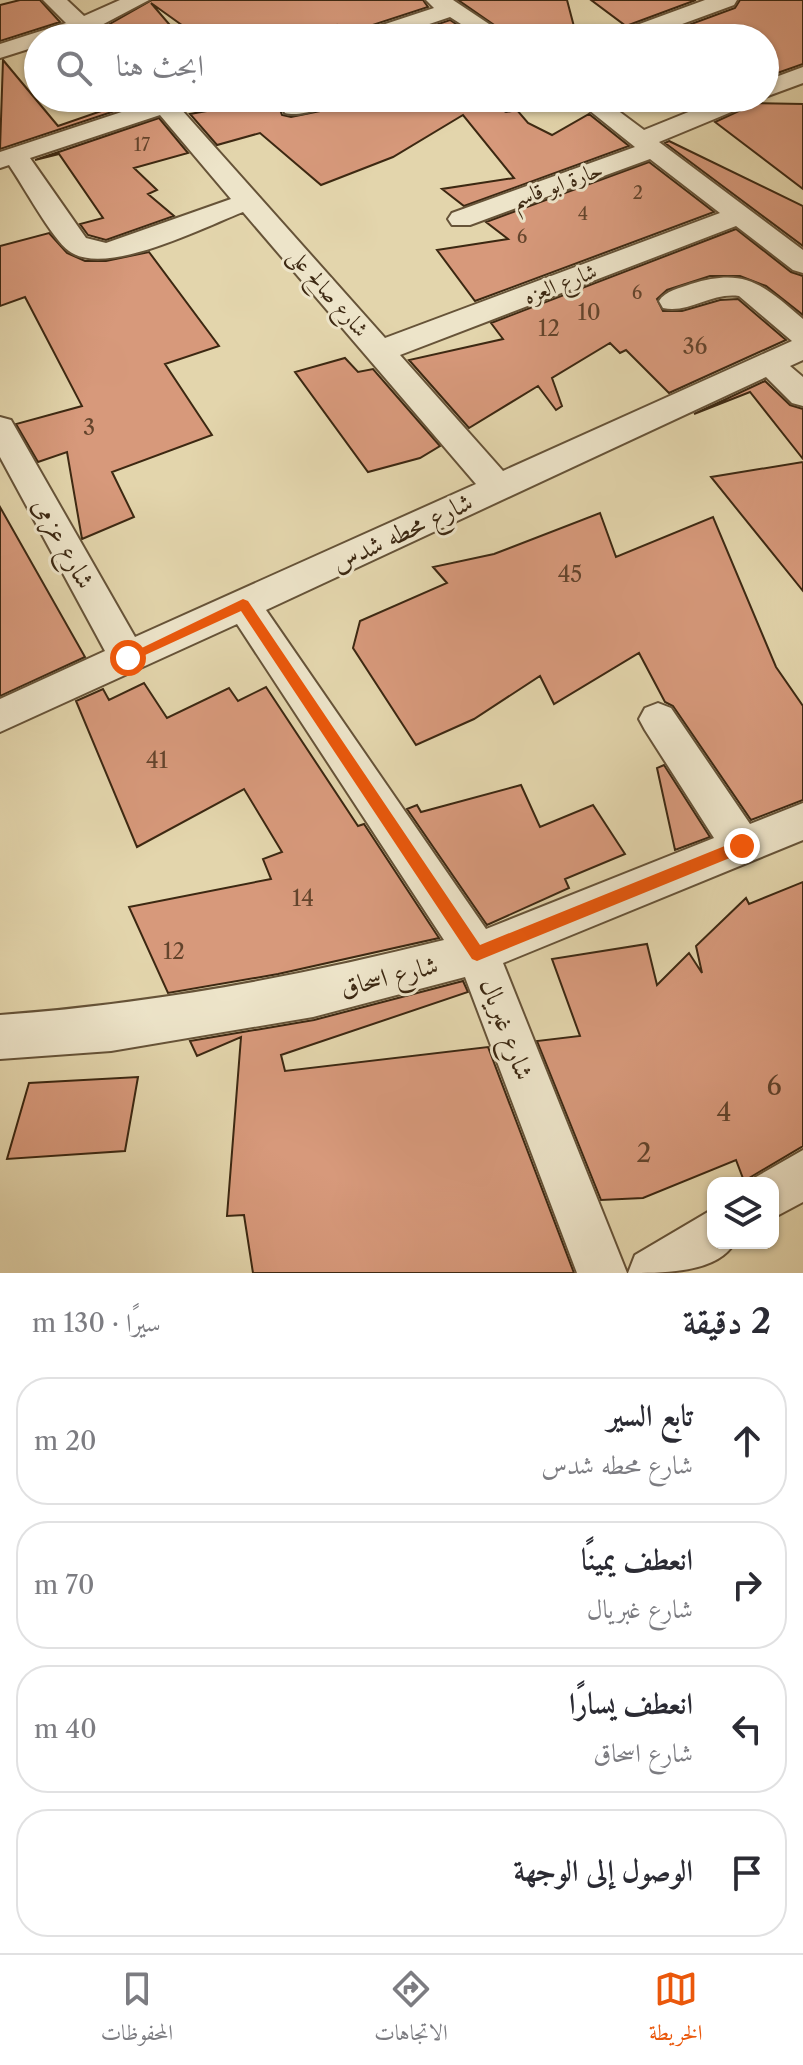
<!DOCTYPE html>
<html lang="ar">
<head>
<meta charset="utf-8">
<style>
	body { margin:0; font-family:"Libre Caslon Text",Amiri,serif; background:#f2f2f3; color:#2b2b33; direction:rtl }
	.controls { position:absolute; right:24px; bottom:24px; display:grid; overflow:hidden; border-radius:16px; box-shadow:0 2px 6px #0004 }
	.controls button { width:72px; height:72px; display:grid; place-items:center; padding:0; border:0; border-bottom:2px solid #e1e1e2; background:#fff; color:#2b2b33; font:40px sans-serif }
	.stop { position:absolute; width:24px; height:24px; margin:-18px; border:6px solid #ea580c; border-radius:50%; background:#fff }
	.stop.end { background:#ea580c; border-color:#fff; box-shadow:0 2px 8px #0008 }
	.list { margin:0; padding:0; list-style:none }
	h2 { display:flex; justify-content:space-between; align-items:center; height:104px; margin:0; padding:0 32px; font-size:34px }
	h2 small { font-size:26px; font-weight:400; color:#7c7c81 }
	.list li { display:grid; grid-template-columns:52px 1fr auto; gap:24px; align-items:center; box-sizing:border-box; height:128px; margin:0 16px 16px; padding:0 16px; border:2px solid #e1e1e2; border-radius:32px }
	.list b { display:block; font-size:30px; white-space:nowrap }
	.list p { margin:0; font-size:26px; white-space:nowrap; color:#7c7c81 }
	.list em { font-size:26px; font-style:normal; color:#7c7c81 }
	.icon { flex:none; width:44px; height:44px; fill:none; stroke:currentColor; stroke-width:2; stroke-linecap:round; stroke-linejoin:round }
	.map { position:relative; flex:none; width:803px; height:1273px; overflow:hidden; direction:ltr }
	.search { position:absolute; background:#fff; box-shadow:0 2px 6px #0004; left:24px; right:24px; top:24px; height:88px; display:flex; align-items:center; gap:20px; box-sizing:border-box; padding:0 28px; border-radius:44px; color:#7c7c81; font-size:30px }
	.sheet { height:680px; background:#fff }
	nav { display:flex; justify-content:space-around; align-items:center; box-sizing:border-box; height:112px; border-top:2px solid #e1e1e2; background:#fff; font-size:22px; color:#7c7c81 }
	nav a { display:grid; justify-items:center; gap:4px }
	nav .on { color:#ea580c }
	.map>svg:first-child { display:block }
	.building { fill:#d7997b; stroke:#3c2812; stroke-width:2 }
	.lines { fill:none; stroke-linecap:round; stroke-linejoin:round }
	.minor-casing { stroke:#665338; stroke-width:4 }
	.minor { fill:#ede4c9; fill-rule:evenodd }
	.route { fill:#ea580c }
	.labels { text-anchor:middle; stroke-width:6; stroke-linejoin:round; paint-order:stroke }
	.far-number-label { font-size:18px; fill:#63442c }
	.far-street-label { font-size:22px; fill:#3c2812; stroke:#ede4c9 }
	.number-label { font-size:22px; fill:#63442c }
	.street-label { font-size:26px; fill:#3c2812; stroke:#ede4c9 }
	.near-number-label { font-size:26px; fill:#63442c }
</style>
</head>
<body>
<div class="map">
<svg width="803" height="1273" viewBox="0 0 803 1273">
	<rect width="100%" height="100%" fill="#e3d5ac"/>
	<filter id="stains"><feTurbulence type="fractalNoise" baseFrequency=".0025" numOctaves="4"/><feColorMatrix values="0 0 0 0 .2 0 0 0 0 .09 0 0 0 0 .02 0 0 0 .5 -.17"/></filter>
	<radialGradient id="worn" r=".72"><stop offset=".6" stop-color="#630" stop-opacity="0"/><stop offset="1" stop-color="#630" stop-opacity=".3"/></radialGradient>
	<path class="building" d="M20 0H40L60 22 0 41V5Z
		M152 0H423L428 7 357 30 352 37 337 25 307 38H200L151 3 181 38H108L101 29Z
		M458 0H567L577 38H513Z
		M591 0H696L626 26Z
		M740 0H803V64L766 77 765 38H653L735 8Z
		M450 20 477 38H397Z
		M3 60 58 126 130 101 136 104 0 149Z
		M241 98H293L279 107 282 115 291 117 320 111 338 98H492L485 102 506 112 517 110 528 123 552 135 589 114 629 146 464 206 442 189 514 178 463 115 393 157 321 185 260 133 217 145 190 114 246 104Z
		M756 103 803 104V189L715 122Z
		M159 118 188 153 134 168 157 190 148 194 174 216 106 240 88 235 80 224 103 218 59 154 35 160Z
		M669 141 803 206V246L665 143Z
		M649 162 714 212 475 301 437 250 508 239 486 222Z
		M736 229 791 272 803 276V315L766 286 740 276H710L667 290 657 299 663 311H682L720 300 738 299 786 340 669 393 626 350 620 353 610 343 552 378 562 406 556 410 538 386 469 428 409 360 503 339 491 323Z
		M49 233 67 253 85 261H106L149 252 219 346 165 364 212 435 112 472 134 517 82 539 67 452 38 462 16 424 82 406 25 297 0 306V246Z
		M345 358 358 372 373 369 440 446 420 458 368 472 295 372Z
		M765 381 790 405 803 409V459L750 392 694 414Z
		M803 462V591L711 477Z
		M0 507 85 657 0 696Z
		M600 513 616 557 713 517 776 667 803 706V800L751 820 673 706 665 702 639 653 554 704 540 676 474 719 416 745 353 648 360 621 447 583 433 567 494 554Z
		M144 683 167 718 229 688 238 701 266 687 358 826 364 824 439 938 278 974 168 993 129 907 271 879 263 859 282 852 244 789 137 847 76 701 103 689 109 700Z
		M664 765 710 837 675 850 657 768Z
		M521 785 540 827 593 805 625 854 565 879 569 888 487 925 407 809 417 805 421 812Z
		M803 882V1146L744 1181 736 1160 643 1198 601 1200 537 1041 580 1036 552 959 647 944 657 985 689 953 702 973 696 946 746 898 749 904Z
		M463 981 468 992 281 1055 285 1071 488 1047 574 1273H253L244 1215 227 1216 241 1037 197 1056 190 1041 314 1020Z
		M138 1077 125 1151 7 1159 29 1083Z"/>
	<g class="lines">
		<defs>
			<path id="minor" d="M43 0H67L84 16 120 0H149L96 28 105 38H81L77 34 38 38V46L0 58V44L66 23Z
				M426 0H453L510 38H483L450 17 388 38H355L358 33 434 8Z
				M705 0H737L734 5 644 38H612L615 33Z
				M803 67V83L765 97V81Z
				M146 98H195L193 104 180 108 385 338 720 213 650 159 470 225H452L448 219 452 213 635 147 574 98H601L644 130 723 98H756L753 103 659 142 803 250V273L793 270 736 226 400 355 503 471 792 341 739 296C712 292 688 314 663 308L659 301C665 291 680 288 691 284 746 267 763 285 803 319V360L790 366 803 377V406L792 403 766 377 266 610 486 929 714 838 645 730 639 719 645 708 658 703 671 708 750 824 803 803V840L503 963 627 1273H577L465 977 313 1017 111 1051 0 1059V1015C152 1004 296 977 444 940L237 624 0 732V699L105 651 0 457V417L11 420 135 637 476 484 243 212C204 227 105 278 69 251 52 239 23 185 9 165L0 168V152L149 103ZM160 115 231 199 106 243 86 238 30 158Z
				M299 98H335C326 109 299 117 285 113L282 108Z
				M803 1150V1202L773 1218V1183H753L756 1177Z
				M713 1209V1243H734C718 1273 662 1273 628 1273L635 1255Z"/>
		</defs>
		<use href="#minor" class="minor-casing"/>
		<use href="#minor" class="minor"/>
	</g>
	<path class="route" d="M243 599 248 601 480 945 742 839 750 846 747 851 477 961 472 959 241 611 132 661 128 663 121 658Z"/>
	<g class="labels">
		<g class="far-number-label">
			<text x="142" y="151">17</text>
			<text x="638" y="199">2</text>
			<text x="583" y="220">4</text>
			<text x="522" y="243">6</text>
			<text x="637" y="299">6</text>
		</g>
		<g class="far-street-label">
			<text transform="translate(557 184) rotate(-20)" y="8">حارة ابو قاسم</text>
			<text transform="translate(560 283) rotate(-21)" y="8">شارع العزه</text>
			<text transform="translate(329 292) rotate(49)" y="8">شارع صالح على</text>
		</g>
		<g class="number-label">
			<text x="589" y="320">10</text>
			<text x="549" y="336">12</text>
			<text x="695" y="354">36</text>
			<text x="89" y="435">3</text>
			<text x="570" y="582">45</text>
			<text x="157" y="768">41</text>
			<text x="303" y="906">14</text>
			<text x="174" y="959">12</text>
		</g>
		<g class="street-label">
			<text transform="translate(402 532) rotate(-25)" y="9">شارع محطه شدس</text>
			<text transform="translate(64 543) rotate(61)" y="9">شارع عزمى</text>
			<text transform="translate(389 976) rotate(-14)" y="9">شارع اسحاق</text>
			<text transform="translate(507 1029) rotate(69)" y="9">شارع غبريال</text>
		</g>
		<g class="near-number-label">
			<text x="774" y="1095">6</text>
			<text x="724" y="1121">4</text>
			<text x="644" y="1162">2</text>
		</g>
	</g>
	<rect width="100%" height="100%" filter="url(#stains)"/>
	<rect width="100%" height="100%" fill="url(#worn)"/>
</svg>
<div class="controls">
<button><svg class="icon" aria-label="layers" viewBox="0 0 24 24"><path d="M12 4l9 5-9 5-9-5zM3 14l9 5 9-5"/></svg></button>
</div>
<div class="stop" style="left:128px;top:658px"></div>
<div class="stop end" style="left:742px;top:846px"></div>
<div class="search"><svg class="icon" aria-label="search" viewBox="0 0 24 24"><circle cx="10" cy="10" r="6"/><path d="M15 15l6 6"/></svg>ابحث هنا</div>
</div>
<section class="sheet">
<h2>2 دقيقة<small>سيرًا · 130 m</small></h2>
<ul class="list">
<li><svg class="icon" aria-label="ahead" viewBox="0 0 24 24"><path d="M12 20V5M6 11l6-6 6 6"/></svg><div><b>تابع السير</b><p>شارع محطه شدس</p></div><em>20 m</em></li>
<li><svg class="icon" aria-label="right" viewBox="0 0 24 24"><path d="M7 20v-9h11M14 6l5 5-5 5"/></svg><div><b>انعطف يمينًا</b><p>شارع غبريال</p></div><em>70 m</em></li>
<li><svg class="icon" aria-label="left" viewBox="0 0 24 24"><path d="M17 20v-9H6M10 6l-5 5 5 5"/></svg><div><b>انعطف يسارًا</b><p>شارع اسحاق</p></div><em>40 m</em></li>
<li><svg class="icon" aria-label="arrive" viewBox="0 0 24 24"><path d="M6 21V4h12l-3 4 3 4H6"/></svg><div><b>الوصول إلى الوجهة</b></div></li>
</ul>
</section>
<nav>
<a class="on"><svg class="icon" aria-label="map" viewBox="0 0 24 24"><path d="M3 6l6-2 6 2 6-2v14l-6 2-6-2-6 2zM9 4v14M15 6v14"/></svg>الخريطة</a>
<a><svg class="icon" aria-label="directions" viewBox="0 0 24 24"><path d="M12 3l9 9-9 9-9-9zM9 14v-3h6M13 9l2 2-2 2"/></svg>الاتجاهات</a>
<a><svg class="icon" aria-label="saved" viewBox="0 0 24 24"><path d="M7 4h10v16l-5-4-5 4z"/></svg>المحفوظات</a>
</nav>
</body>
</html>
